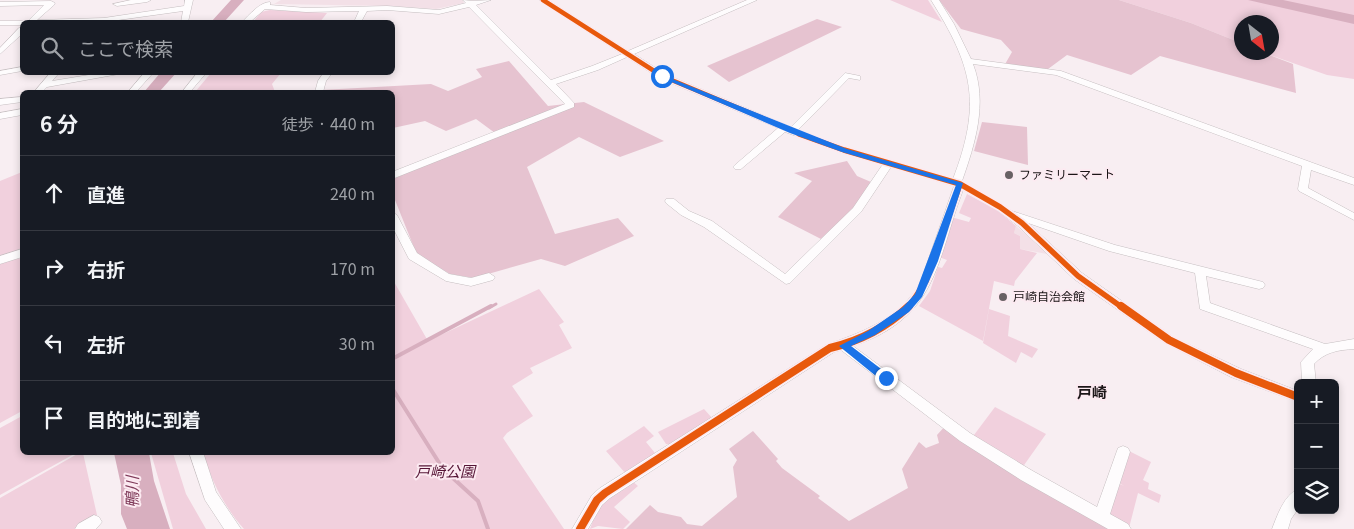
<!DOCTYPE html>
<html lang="ja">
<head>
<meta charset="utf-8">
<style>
	body { margin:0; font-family:Georgia,"Noto Sans JP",serif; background:#242831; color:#f1f3f6 }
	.controls { position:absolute; right:15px; bottom:15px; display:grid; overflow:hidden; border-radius:8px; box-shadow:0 2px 8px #0003 }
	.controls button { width:45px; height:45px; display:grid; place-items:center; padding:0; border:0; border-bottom:1px solid #363941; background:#171b24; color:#f1f3f6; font:25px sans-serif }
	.compass { position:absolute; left:1234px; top:15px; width:45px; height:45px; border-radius:50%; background:#171b24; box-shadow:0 2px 8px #0003; rotate:149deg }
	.stop { position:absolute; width:15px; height:15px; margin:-11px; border:4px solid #1a73e8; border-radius:50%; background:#fff }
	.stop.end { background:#1a73e8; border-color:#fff; box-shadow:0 1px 5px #0008 }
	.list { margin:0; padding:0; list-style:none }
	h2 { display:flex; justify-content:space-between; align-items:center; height:65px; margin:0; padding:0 20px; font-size:21px }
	h2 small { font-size:16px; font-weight:400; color:#9ea1a6 }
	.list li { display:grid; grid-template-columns:32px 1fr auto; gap:15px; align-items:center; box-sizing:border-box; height:75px; padding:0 20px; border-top:1px solid #363941 }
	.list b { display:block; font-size:19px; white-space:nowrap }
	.list em { font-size:16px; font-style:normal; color:#9ea1a6 }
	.icon { flex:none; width:28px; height:28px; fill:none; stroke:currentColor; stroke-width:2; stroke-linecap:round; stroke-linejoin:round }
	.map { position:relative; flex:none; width:1354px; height:529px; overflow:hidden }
	.search { position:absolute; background:#171b24; box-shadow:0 2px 8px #0003; left:20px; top:20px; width:375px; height:55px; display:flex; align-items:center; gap:12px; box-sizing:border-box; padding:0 18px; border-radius:8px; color:#9ea1a6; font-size:19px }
	.panel { position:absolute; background:#171b24; box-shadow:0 2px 8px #0003; left:20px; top:90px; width:375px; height:365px; border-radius:8px }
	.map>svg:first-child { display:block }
	.built { fill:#f3e0e7 }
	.green { fill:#f1d0dd }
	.forest { fill:#e6c3d0 }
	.water { fill:#d8afbf }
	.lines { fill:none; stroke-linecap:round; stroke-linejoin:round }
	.stream-far1 { stroke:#d8afbf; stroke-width:3 }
	.stream { stroke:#d8afbf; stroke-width:4 }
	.river { fill:#d8afbf; fill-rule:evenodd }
	.minor-casing { stroke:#c5bec0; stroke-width:1 }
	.minor { fill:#fefcfd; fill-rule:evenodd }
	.cycleway-far2-casing { stroke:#fceaf1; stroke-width:7 }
	.cycleway-far1-casing { stroke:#fceaf1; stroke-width:9 }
	.cycleway-casing { stroke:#fceaf1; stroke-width:11 }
	.cycleway-far2 { stroke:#e8590c; stroke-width:4.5 }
	.cycleway-far1 { stroke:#e8590c; stroke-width:5.5 }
	.cycleway { stroke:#e8590c; stroke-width:8 }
	.route { fill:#1a73e8 }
	.poi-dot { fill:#686164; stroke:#fceaf1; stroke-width:2 }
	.labels { text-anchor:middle; stroke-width:4; stroke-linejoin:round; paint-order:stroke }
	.poi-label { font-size:12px; fill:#1b1517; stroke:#fceaf1; text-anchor:start }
	.quarter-label { font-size:15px; font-weight:bold; fill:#1b1517; stroke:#fceaf1 }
	.near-park-label { font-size:15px; font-style:italic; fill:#551435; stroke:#fceaf1 }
	.near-water-label { font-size:16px; font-style:italic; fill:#7f3a59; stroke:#fceaf1 }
</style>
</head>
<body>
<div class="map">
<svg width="1354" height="529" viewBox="0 0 1354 529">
	<rect width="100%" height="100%" fill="#f8eef2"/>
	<path class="built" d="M281 0H462L464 3 436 9 391 6 274 4Z
		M1016 226 1029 237 1047 254 1020 249V236L1014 233Z"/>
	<path class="green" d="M890 0H928L942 22Z
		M1119 0H1354V79L1327 75 1264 53 1272 52V22H1242L1241 43 1191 23Z
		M270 10 327 13 320 22H253L261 12Z
		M211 73V72L281 73 272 84 275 92H195Z
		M22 172V249L0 258V181Z
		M967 194 997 210 1016 226 1014 233 1020 236V249L1037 253 1015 281 1014 286 994 281 983 341 919 306 930 291 938 267 942 268 947 260 939 257 951 217 969 222 971 218 959 213Z
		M22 258V411L0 423V262Z
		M393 280 428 341 539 289 564 322 559 325 572 348 530 368 533 373 512 386 533 416 507 433 503 438 564 529H244C225 508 211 480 203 453L392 452Z
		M989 309 1010 316 1008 336 1038 349 1032 358 1021 352 1016 363 983 343Z
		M995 407 1046 434 1022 468 971 439Z
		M704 409 713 419 674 444H666L658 432Z
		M22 416V452L76 453 0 495V428Z
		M644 426 654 436 646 442 655 453 626 474 606 451Z
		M1129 451 1151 462 1143 480 1149 483 1148 489 1161 495 1159 503 1138 493 1129 528 1109 518 1118 483 1124 486 1118 482Z
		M79 453H83L97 515 74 529H0V498Z
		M151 453H173L186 494 206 529H173Z
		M631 480 638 486 614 507 630 522 623 529 598 526 590 529 598 507Z"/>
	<path class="forest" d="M939 0H1119L1191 23 1241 43 1242 52 1264 53 1293 64 1296 93 1160 56 1131 75 1067 55 1048 69 1004 66 1012 52 1001 40 961 29Z
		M817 19 842 27 729 82 707 66Z
		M509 61 548 106 584 102 664 141 620 157 579 137 527 167 555 234 618 218 634 236 565 266 541 259 474 278 450 274 417 255 393 195V179L495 133 476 119 446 131 425 121 393 128 392 92H322L321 90 431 84 448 91 482 77 476 69Z
		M982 122 1027 127 1028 165 974 151Z
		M847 161 857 176 871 182 853 210 821 239 778 217 812 181 794 173Z
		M946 425 1115 529H626L650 505 658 512 681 517 687 524 702 526 737 497 733 467 737 460 729 449 753 431 778 459 776 461 782 468 820 496 818 498 849 521 908 488 902 469 919 442 926 448 939 443 937 435Z"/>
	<path class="water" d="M1248 0H1283L1354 15V24Z
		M114 453H149L154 481 170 529H127L121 514V485Z"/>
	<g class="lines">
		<path class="stream-far1" d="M489 308 496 304"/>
		<path class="stream" d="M392 359 491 306
			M392 388 443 469 478 501 488 529"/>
		<path class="river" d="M231 0H244L224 22H211Z
			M161 72H177L159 92H144Z"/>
		<defs>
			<path id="minor" d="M131 0H151L147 2 117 6 113 4Z
				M185 0H193L188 22H181L183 11 104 22H27L44 5 0 6V2L51 1 55 3 54 5 37 20 104 18 184 6Z
				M463 0 473 1 491 0 476 5 551 80 592 66 622 54 539 0H548L628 51 747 0H757L634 54 665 74 791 127 845 73 860 76V80L849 78 846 81 798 130 847 148 953 179C982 103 973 67 931 0H939L954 24 971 59 1061 71 1354 178V185L1311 170 1308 188 1354 213V220L1299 191 1298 189 1302 166 1056 75 973 64C988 103 975 144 962 181L1012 211 1115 245 1263 282 1265 285 1263 288 1259 289 1206 276 1210 303 1325 344 1354 339V349C1338 350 1325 352 1314 364L1316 383H1302L1301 362 1313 349 1200 309 1195 273 1109 251 1028 223 1082 273 1173 337 1241 369 1298 391V402L1231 377 1165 343 1074 279 1018 226 996 209 963 190C936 262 938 317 853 346L970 433 1031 470 1097 507 1118 448 1123 446 1128 448 1130 452 1110 514 1128 524 1131 529H1108L1021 480 960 441 841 350 834 352 610 498 602 505 588 529H572L592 495 600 488 826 345C863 332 902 318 921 281L954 186 891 167 861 212 790 283 786 284 704 227 681 215 666 203 665 201 666 199H674L689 211 712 221 785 274 853 208 883 164 841 152 785 132 741 169H735L733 167 735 165 778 128 659 78 627 57 598 70 556 84 574 103V107L392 179V172L565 104 469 7 439 14 387 10 367 11 361 22H354L359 11 306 12 265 9 250 22H242C249 15 260 2 270 2V5L306 8 387 6 439 10 466 3Z
				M0 21H22L25 22H22V25H0Z
				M19 28H22V34L0 54V48Z
				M22 67V71L0 75V71Z
				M51 72H60L52 81 107 72H130L47 87 42 92H34Z
				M145 72H154L136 92H128Z
				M198 72H207L190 92H182Z
				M324 72H333L326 81 323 92H315L318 81Z
				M22 97V102L0 105V99Z
				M22 109V115L0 119V113Z
				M392 212 397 215 417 253 449 274 471 278 489 273 495 277 493 280 471 286 446 281 409 259 392 226Z
				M22 249V257L0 264V256Z
				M189 452H203L216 492 241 529H224L205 500Z
				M1298 489V509L1291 519 1288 529H1272C1277 516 1284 495 1298 489Z
				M94 515 99 517 102 522 96 529H75L78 524Z"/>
		</defs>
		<use href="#minor" class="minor-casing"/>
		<use href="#minor" class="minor"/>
		<defs>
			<path id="cycleway-far2" d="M543 0 662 76 803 135"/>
			<path id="cycleway-far1" d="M799 134 844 150 960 184 1000 207 1022 223 1078 276 1123 308
				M908 308 926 281 960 184"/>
			<path id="cycleway" d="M1121 306 1169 340 1236 373 1298 397
				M580 529 597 500 605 493 830 348C860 341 887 327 909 306"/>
		</defs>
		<use href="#cycleway-far2" class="cycleway-far2-casing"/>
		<use href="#cycleway-far1" class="cycleway-far1-casing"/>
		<use href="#cycleway" class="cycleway-casing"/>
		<use href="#cycleway-far2" class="cycleway-far2"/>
		<use href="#cycleway-far1" class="cycleway-far1"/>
		<use href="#cycleway" class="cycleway"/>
	</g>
	<path class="route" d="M660 74 847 149 963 183 938 261 922 297 909 312 875 335 851 346 889 375V381H882L839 346 868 331 903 307 915 294 956 185 842 152 790 133 660 77Z"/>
	<g class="poi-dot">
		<circle cx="1009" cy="175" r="5"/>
		<circle cx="1003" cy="297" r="5"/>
	</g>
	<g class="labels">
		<g class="poi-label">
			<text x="1019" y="179">ファミリーマート</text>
			<text x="1013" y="301">戸崎自治会館</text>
		</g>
		<g class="quarter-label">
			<text x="1092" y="398">戸崎</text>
		</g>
		<g class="near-park-label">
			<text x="445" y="477">戸崎公園</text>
		</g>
		<g class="near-water-label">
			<text transform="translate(132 492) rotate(-90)" y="6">鴨川</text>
		</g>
	</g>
</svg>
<div class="controls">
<button>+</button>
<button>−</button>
<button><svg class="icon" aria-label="layers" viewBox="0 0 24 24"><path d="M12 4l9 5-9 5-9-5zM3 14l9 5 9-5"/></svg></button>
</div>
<svg class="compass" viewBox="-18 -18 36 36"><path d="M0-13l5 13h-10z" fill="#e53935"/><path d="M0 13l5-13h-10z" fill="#9ea1a6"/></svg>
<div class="stop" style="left:662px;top:76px"></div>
<div class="stop end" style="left:886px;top:378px"></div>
<div class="search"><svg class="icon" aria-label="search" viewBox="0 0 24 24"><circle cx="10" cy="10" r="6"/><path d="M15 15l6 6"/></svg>ここで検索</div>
<section class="panel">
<h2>6 分<small>徒歩 · 440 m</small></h2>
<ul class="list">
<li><svg class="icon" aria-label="ahead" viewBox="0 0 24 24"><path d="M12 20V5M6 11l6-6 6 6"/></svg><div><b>直進</b></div><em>240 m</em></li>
<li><svg class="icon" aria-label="right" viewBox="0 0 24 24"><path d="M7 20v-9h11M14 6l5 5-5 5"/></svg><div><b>右折</b></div><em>170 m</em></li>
<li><svg class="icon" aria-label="left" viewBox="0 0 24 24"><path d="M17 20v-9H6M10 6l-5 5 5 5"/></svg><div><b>左折</b></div><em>30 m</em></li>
<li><svg class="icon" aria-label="arrive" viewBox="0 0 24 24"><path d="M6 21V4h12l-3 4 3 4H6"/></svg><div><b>目的地に到着</b></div></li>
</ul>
</section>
</div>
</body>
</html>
